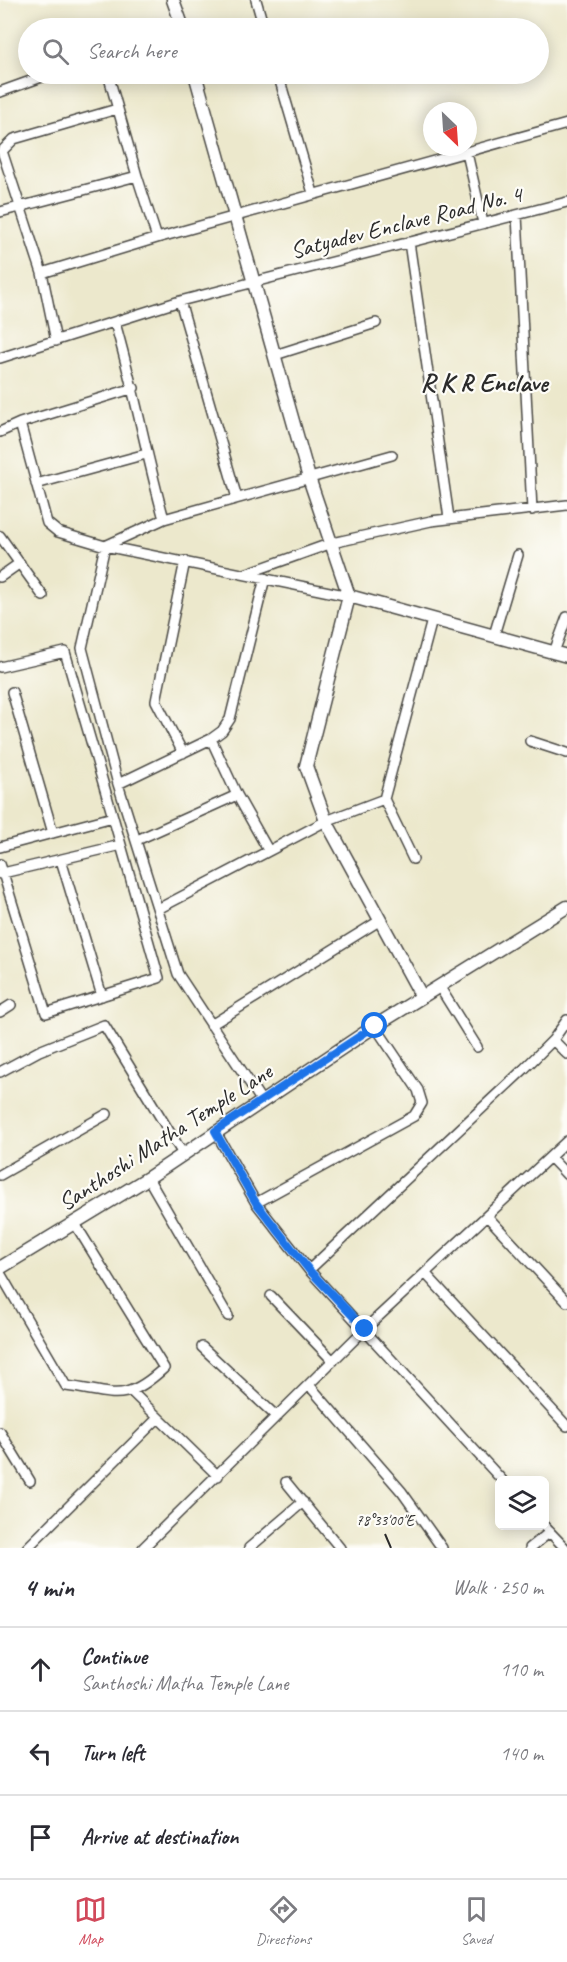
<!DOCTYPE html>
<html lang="en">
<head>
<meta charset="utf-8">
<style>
	body { margin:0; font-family:Caveat,sans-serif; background:#f7f7f7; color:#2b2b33 }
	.controls { position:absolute; right:18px; bottom:18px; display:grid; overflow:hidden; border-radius:9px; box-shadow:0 3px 15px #0003 }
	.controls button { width:54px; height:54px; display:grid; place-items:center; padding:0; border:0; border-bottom:2px solid #e1e1e2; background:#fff; color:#2b2b33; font:30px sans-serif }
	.compass { position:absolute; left:423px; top:102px; width:54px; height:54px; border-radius:50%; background:#fff; box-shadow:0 3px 15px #0003; rotate:155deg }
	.stop { position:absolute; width:18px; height:18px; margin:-14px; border:4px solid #1a73e8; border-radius:50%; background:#fff }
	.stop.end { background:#1a73e8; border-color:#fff; box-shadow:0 2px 6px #0008 }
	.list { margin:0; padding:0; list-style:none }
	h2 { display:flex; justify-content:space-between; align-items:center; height:78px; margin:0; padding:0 24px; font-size:26px }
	h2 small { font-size:20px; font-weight:400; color:#7c7c81 }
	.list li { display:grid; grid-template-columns:39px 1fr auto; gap:18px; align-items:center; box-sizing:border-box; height:84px; padding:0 24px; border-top:2px solid #e1e1e2 }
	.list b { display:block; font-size:22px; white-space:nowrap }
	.list p { margin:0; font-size:20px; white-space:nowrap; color:#7c7c81 }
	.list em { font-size:20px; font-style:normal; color:#7c7c81 }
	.icon { flex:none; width:33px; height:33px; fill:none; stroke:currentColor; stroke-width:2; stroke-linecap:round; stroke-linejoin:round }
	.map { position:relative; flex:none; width:567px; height:1548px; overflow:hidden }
	.search { position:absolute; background:#fff; box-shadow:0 3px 15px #0003; left:18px; right:18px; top:18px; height:66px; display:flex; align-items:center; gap:15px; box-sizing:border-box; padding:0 21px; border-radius:33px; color:#7c7c81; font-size:22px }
	.sheet { height:330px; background:#fff }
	nav { display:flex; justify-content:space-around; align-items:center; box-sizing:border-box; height:84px; border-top:2px solid #e1e1e2; background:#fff; font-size:16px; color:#7c7c81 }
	nav a { display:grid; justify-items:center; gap:3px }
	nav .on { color:#d1495b }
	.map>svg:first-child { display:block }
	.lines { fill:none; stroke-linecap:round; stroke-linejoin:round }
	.minor-casing { stroke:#484743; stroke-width:12 }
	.tertiary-casing { stroke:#484743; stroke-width:15 }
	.minor { stroke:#fff; stroke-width:9 }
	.tertiary { stroke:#fff; stroke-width:12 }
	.route { stroke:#1a73e8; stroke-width:8 }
	.ticks { fill:none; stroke:#2b2b2b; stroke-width:2 }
	.labels { text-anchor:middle; stroke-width:4.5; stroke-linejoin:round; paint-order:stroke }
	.street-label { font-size:24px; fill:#2b2b2b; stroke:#fdfcf7 }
	.neighbourhood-label { font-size:26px; font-weight:bold; fill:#2b2b2b; stroke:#fdfcf7 }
	.ticks-label { font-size:15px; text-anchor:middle; fill:#2b2b2b; stroke:#fdfcf7; stroke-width:4.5; stroke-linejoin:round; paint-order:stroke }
</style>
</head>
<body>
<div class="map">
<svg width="567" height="1548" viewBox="0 0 567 1548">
	<rect width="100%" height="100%" fill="#fdfcf7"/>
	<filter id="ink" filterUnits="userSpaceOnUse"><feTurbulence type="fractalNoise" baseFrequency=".0167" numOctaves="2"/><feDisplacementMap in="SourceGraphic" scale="12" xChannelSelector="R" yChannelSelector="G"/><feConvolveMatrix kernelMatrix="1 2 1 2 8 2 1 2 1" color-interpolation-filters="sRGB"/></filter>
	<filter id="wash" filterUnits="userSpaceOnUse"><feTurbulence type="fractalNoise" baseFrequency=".008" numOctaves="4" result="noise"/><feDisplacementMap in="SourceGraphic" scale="24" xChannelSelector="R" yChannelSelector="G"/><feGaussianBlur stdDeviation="1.35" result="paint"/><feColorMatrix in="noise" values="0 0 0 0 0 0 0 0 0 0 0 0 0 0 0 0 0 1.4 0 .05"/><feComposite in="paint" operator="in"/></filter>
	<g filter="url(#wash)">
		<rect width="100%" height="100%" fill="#ece8cc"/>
	</g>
	<g filter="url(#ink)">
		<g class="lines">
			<defs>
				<path id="minor" d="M256 0 264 28
					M108 74 137 176
					M278 74 313 193
					M0 92 50 74
					M467 153 483 223
					M0 212 137 176 157 238 42 273 56 341
					M517 215 532 510
					M157 238 567 124
					M409 242 449 518
					M42 273 2 151 14 139 117 109
					M180 301 237 498
					M115 323C134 388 146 454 164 519
					M275 355 376 323
					M0 358 180 301 567 202
					M20 423 47 523 58 532 105 546 349 596
					M0 432 20 423 134 388
					M36 484 146 454
					M0 536 43 596
					M245 574 332 543 431 521 567 505
					M0 577 20 563
					M494 635 518 555
					M554 652 567 617
					M0 667 65 652 113 817 0 847
					M12 692 53 833
					M211 739 237 795
					M530 741 567 753
					M183 753 156 701 185 561
					M118 784 211 739 222 731 230 719 265 578
					M113 817 121 845
					M137 840 237 795 268 850
					M413 859 384 799 432 620
					M61 860 102 996
					M0 864 3 873 46 1013 159 978 121 845 3 873 0 874
					M158 909 326 821 384 799
					M439 986 477 1047
					M0 1012 11 1005
					M211 1025 379 921
					M553 1040 567 1054
					M0 1072 39 1051 104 1025 183 1154
					M261 1100 178 974 118 784 82 648 105 546 164 519 392 455
					M215 1131 256 1203 309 1270 502 1480
					M550 1157 567 1175
					M0 1175 107 1114
					M148 1178 228 1316
					M256 1203 414 1116 422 1103 418 1090 375 1026
					M487 1216 567 1302
					M309 1270 524 1069 553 1040 567 1020
					M0 1273 66 1386C114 1392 124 1405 164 1368L74 1222
					M425 1273 567 1426
					M271 1296 333 1361
					M202 1347 277 1417
					M309 1385 402 1492 442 1548
					M132 1392 218 1476
					M0 1432 30 1481
					M286 1482 340 1548
					M544 1526 565 1548
					M27 1548 157 1419
					M143 1548 365 1329 567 1141
					M249 1548 303 1502
					M530 1548 550 1532"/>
				<path id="tertiary" d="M173 0 183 28
					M195 74 309 478 349 596 306 766 326 821 422 997
					M349 596 567 656
					M0 1268 148 1178 375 1026 567 907"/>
			</defs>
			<use href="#minor" class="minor-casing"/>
			<use href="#tertiary" class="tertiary-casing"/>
			<use href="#minor" class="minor"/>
			<use href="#tertiary" class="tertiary"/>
		</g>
	</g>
	<g class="lines" filter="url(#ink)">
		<path class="route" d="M365 1329 309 1270 256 1203 215 1131 375 1026"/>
	</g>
	<path class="ticks" d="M385 1534 391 1548"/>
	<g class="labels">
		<g class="street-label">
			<text transform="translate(406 222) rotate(-14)" y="8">Satyadev Enclave Road No. 4</text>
			<text transform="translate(165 1137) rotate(-33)" y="8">Santhoshi Matha Temple Lane</text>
		</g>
		<g class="neighbourhood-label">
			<text x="484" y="391">R K R Enclave</text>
		</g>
	</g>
	<g class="ticks-label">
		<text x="385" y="1525">78°33'00"E</text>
	</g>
</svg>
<div class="controls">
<button><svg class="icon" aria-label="layers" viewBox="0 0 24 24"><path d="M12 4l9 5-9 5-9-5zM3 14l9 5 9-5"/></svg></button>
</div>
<svg class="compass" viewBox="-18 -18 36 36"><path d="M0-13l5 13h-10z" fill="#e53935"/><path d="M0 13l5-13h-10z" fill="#7c7c81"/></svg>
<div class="stop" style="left:375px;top:1026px"></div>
<div class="stop end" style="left:365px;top:1329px"></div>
<div class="search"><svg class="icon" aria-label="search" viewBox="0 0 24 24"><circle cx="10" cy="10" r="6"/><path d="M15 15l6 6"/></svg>Search here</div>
</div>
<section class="sheet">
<h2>4 min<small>Walk · 250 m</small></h2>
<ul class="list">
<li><svg class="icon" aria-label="ahead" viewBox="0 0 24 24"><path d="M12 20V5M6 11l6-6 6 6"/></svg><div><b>Continue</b><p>Santhoshi Matha Temple Lane</p></div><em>110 m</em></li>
<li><svg class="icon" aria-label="left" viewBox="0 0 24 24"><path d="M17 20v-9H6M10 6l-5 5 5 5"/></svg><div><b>Turn left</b></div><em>140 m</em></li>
<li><svg class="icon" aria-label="arrive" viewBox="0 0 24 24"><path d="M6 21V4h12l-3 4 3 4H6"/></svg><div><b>Arrive at destination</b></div></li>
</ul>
</section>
<nav>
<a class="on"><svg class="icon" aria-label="map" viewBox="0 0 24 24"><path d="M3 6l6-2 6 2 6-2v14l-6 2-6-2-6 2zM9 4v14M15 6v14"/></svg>Map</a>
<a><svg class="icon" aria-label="directions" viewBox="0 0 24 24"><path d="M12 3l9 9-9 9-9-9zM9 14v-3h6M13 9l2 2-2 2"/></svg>Directions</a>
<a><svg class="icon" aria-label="saved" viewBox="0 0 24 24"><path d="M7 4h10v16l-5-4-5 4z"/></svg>Saved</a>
</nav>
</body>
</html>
